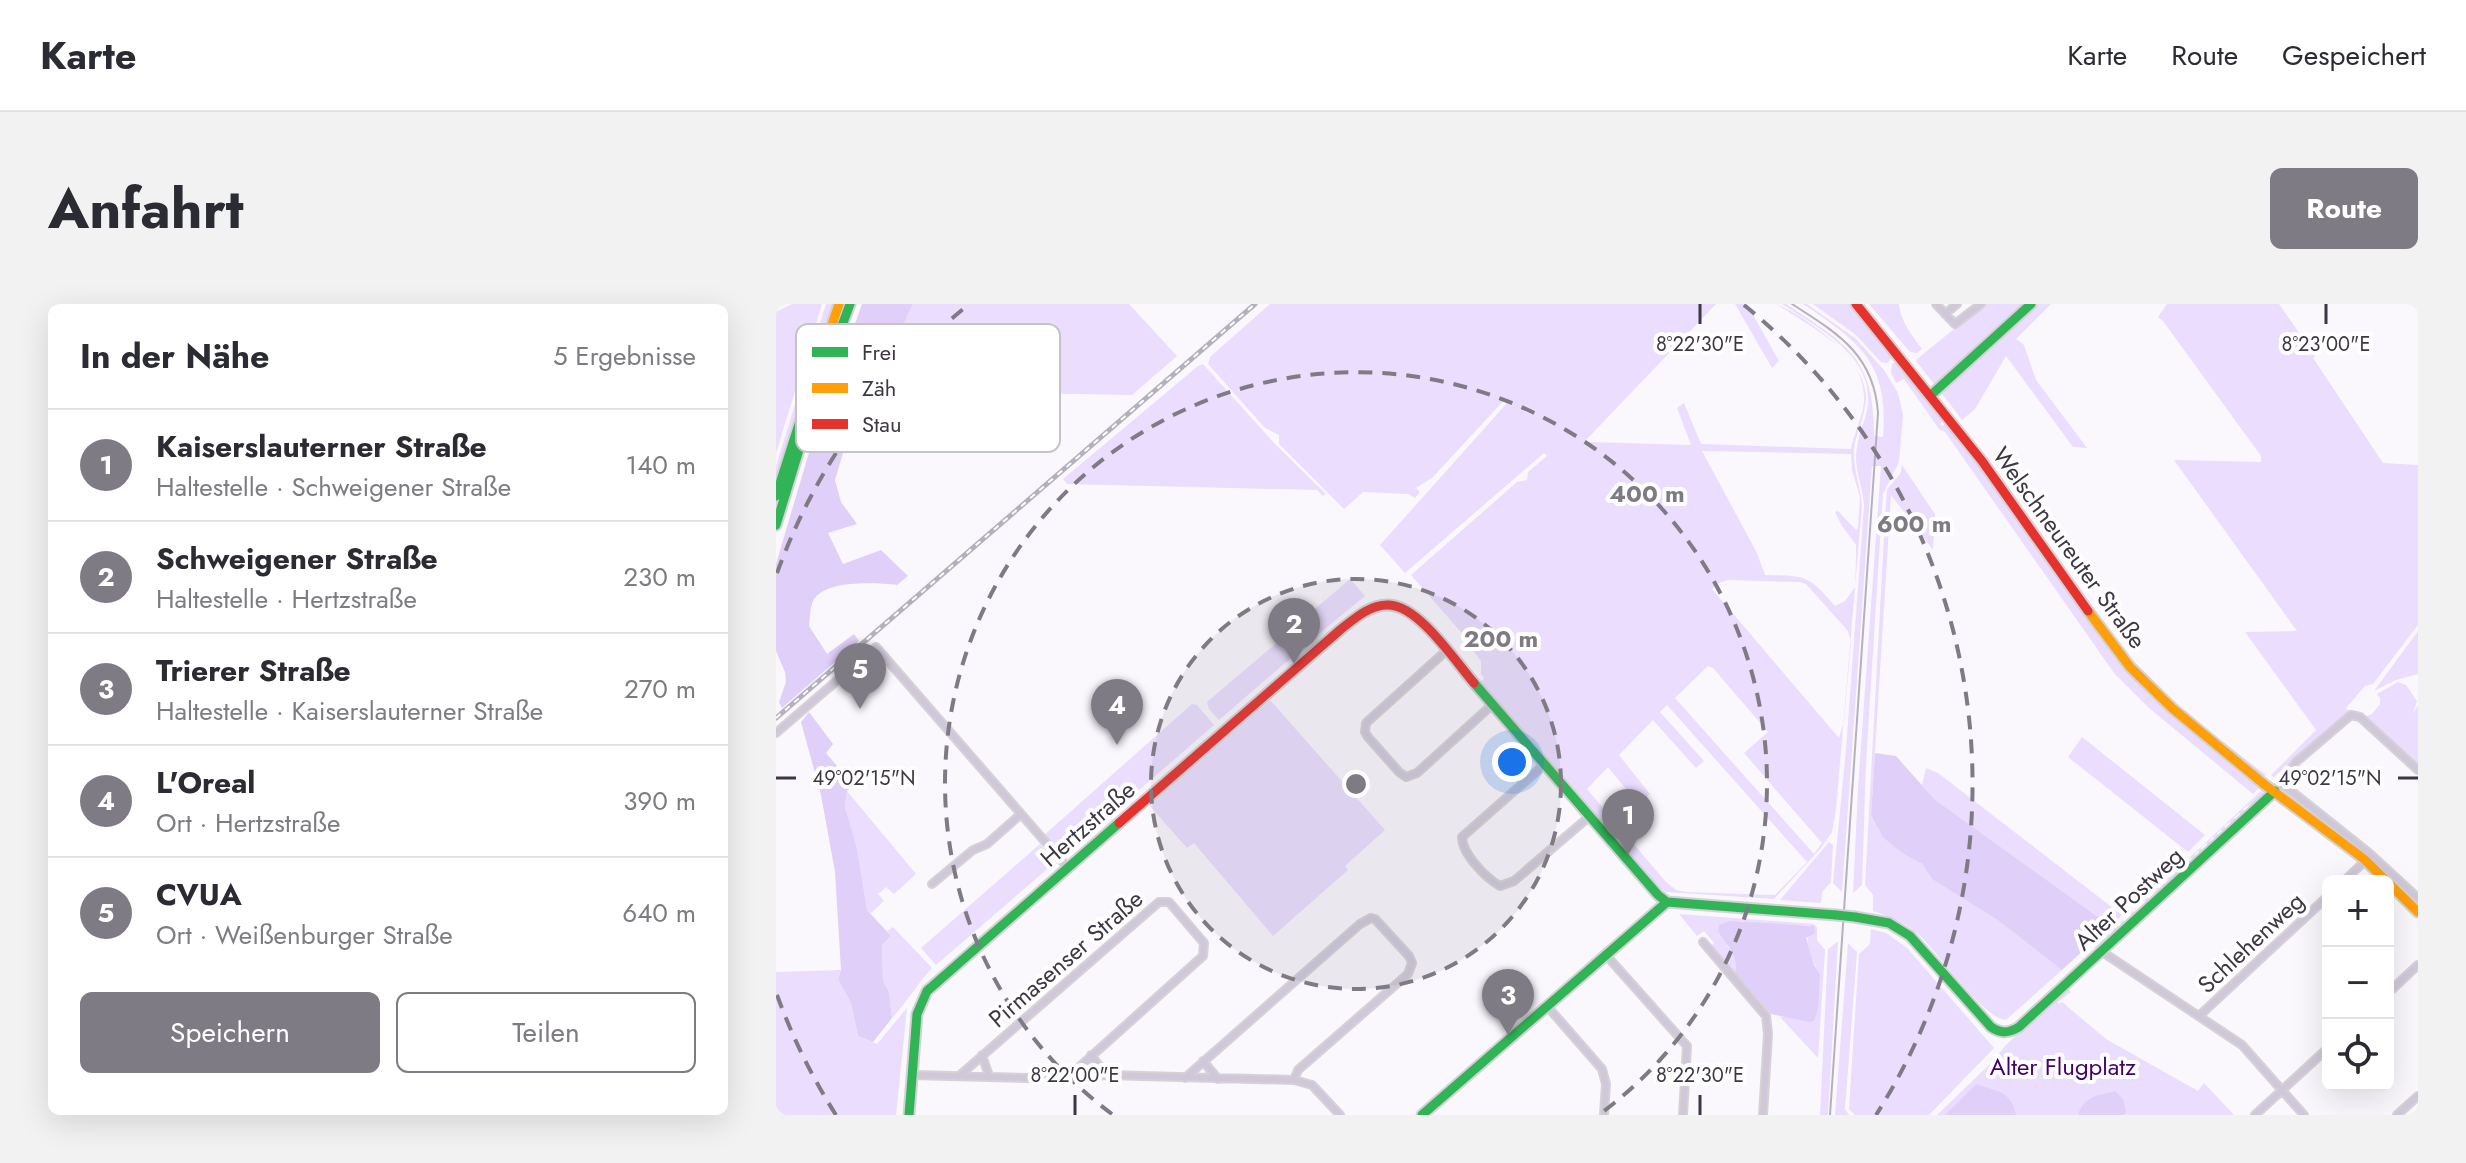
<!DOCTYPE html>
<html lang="de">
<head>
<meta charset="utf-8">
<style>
	body { margin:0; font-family:Jost,sans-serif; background:#f2f2f3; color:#2b2b33 }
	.controls { position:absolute; right:24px; bottom:24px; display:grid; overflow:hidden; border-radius:12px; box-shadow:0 8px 32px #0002 }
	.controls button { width:72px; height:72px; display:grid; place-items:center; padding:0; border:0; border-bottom:2px solid #e1e1e2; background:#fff; color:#2b2b33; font:40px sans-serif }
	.you { position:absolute; left:736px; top:458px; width:28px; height:28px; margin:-20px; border:6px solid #fff; border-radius:50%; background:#1a73e8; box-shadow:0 0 0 12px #1a73e833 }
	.badge { display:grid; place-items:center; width:52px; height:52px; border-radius:50%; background:#7f7b85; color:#fff; font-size:26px; font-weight:700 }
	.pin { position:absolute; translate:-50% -66px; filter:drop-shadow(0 2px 4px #0008) }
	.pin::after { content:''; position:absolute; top:42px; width:28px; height:24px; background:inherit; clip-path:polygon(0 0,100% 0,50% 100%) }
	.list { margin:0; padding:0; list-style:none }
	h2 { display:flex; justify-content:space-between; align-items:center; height:104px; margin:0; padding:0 32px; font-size:34px }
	h2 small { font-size:26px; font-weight:400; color:#7c7c81 }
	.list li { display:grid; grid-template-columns:52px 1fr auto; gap:24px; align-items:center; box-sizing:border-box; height:112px; padding:0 32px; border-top:2px solid #e1e1e2 }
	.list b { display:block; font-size:30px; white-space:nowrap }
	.list p { margin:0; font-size:26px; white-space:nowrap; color:#7c7c81 }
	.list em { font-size:26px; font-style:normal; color:#7c7c81 }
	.actions { display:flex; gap:16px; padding:24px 32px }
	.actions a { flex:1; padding:18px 0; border:2px solid #7f7b85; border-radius:12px; text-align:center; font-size:28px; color:#7f7b85 }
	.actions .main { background:#7f7b85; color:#fff }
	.icon { flex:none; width:44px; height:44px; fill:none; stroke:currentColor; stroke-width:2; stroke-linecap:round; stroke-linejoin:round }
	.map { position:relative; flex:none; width:1642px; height:811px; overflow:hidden; border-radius:12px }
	header { display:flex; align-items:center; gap:48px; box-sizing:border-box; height:112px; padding:0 40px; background:#fff; border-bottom:2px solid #e1e1e2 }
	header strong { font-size:38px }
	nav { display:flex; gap:44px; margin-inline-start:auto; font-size:28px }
	.intro { display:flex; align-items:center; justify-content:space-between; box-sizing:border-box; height:192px; padding:0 48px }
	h1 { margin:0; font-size:56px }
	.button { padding:20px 36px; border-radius:12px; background:#7f7b85; color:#fff; font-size:28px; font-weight:700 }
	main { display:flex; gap:48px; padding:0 48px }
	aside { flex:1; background:#fff; border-radius:12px; box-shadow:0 8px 32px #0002 }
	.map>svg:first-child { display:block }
	.green { fill:#eaddfd; fill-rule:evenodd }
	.forest { fill:#e0cff8 }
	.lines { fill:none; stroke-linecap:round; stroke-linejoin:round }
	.street-casing { stroke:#d4d2d7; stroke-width:10 }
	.fast-casing { stroke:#d4d2d7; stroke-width:13 }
	.slow-casing { stroke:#d4d2d7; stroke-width:13 }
	.jam-casing { stroke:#d4d2d7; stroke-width:13 }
	.street { stroke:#d0c8d9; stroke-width:6 }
	.fast { stroke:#30b455; stroke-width:9 }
	.slow { stroke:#ff9f0a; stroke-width:9 }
	.jam { stroke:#e5322d; stroke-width:9 }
	.tram { stroke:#b5b1bc; stroke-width:2 }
	.rail-casing { stroke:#b5b1bc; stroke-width:5 }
	.rail { stroke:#fff; stroke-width:2; stroke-dasharray:6; stroke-linecap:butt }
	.fast-bridge-casing { stroke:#d4d2d7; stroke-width:13; stroke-linecap:butt }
	.fast-bridge { stroke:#30b455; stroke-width:9 }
	.ticks { fill:none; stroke:#3d3745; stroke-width:3 }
	.ring { fill:none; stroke:#7f7b85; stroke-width:4; stroke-dasharray:14 10 }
	.labels { text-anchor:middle; stroke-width:8; stroke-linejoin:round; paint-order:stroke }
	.street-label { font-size:24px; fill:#3d3745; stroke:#fff }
	.park-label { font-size:24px; fill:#42016e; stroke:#fff }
	.key { fill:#fff; stroke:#c5c3c7; stroke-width:2 }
	.key-label { font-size:22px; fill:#3d3745 }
	.ticks-label { font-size:20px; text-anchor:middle; fill:#3d3745; stroke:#fff; stroke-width:8; stroke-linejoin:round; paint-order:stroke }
	.centre { fill:#7f7b85; stroke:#fff; stroke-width:4 }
	.ring-label { font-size:24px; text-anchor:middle; font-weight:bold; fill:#7f7b85; stroke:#fff; stroke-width:8; stroke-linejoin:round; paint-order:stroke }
</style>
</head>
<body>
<header>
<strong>Karte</strong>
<nav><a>Karte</a><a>Route</a><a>Gespeichert</a></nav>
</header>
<div class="intro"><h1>Anfahrt</h1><a class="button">Route</a></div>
<main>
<aside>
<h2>In der Nähe<small>5 Ergebnisse</small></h2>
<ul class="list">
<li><span class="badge">1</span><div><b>Kaiserslauterner Straße</b><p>Haltestelle · Schweigener Straße</p></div><em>140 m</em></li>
<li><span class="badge">2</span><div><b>Schweigener Straße</b><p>Haltestelle · Hertzstraße</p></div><em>230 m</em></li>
<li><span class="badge">3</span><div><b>Trierer Straße</b><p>Haltestelle · Kaiserslauterner Straße</p></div><em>270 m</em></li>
<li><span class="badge">4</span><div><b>L'Oreal</b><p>Ort · Hertzstraße</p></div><em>390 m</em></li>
<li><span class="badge">5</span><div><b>CVUA</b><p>Ort · Weißenburger Straße</p></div><em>640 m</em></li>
</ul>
<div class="actions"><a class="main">Speichern</a><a>Teilen</a></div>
</aside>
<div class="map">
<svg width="1642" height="811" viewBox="0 0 1642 811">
	<rect width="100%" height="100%" fill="#faf8fd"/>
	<path class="green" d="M16 0H46L0 149V8Z
		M50 0H58L0 173V162Z
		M137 0H353L401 52 356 91 247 89 195 100 87 103 99 84Z
		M494 0H940L810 136 812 138 915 141 901 104 908 99 925 140 1075 145C1078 128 1087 113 1088 97 1091 49 1033 22 1000 0 1031 13 1090 56 1090 93 1090 112 1079 129 1078 147 1077 166 1085 183 1086 202L1060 505 1056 528 1045 544 998 595 890 588 884 584 704 379 708 374 705 370V357L696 345 698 343 635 271 741 178 751 176 752 168 771 152 768 149 629 269 604 241 732 98 730 94 656 174 640 184 644 188 639 194 632 190 587 188 568 205 503 140V131L489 124 432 60 434 53ZM926 147 1075 150 1076 166 1084 193 1082 224 1080 226 1062 207 1059 208 1066 222 1080 241V253L1079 283 1069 297 1059 302C1031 270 1030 272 989 271L981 249ZM952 276 1024 278 1030 280 1072 327 1075 338 1068 417 1063 434 936 285 943 279ZM932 362 937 364 992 428 968 449 1046 539 1038 550 899 394ZM891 401 1031 558 999 591 910 588 900 586 889 577 811 485 832 463 862 500 874 490 843 451 877 416 920 464 928 457 884 408Z
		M959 0H971L1003 57 996 64Z
		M1006 0H1010C1070 40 1099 53 1098 132L1107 133C1113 59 1084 38 1027 0H1031L1080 35 1108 66 1122 89 1127 111 1123 158 1107 190 1090 458 1086 581 1077 589 1082 484 1105 162H1096L1066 588 1057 579 1070 445 1088 202C1087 185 1080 170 1080 153 1080 134 1090 118 1092 99 1096 50 1040 23 1006 0Z
		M1037 0H1076L1116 54 1111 59 1105 58 1080 31Z
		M1093 0H1123C1124 16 1136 32 1146 45L1141 49 1134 48Z
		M1209 0H1250L1159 81 1140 57 1141 55Z
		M1262 0H1275L1240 35 1248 41 1260 76 1311 144 1297 143 1230 52 1199 105 1186 116 1165 88Z
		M1391 0H1503L1539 52 1537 54 1607 159 1642 161V321L1597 380 1589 382 1570 404 1573 407 1498 473 1495 471 1540 426 1469 328 1521 327 1398 156 1485 158V152L1387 17 1382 13Z
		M1121 56 1166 114 1165 121 1167 122 1169 118 1206 164 1314 317 1350 365 1390 404 1484 483 1477 490 1373 404 1338 369 1169 128 1163 125 1128 75 1120 79 1115 69 1116 60Z
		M427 60 498 139 550 190 547 192 541 186 291 180 287 175 422 62Z
		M1126 161 1159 210 1157 246 1115 191 1095 512 1126 549 1146 560 1156 575 1222 615 1286 666 1230 716C1209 716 1160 646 1141 629 1128 618 1113 612 1097 607V591L1089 581 1109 214 1111 185 1124 170Z
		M1255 216C1289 264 1320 315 1359 360 1397 402 1445 436 1490 471L1487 472C1450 444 1411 415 1378 383 1329 335 1292 273 1253 217Z
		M574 275 589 292 533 338 519 322Z
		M517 325 531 340 443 416 433 405 431 398Z
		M1642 327V370L1620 376 1598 387Z
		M1622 378 1630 381 1641 397 1637 410 1642 401V462L1589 413 1596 410 1604 400V394L1601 390Z
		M494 396 609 526 569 562 572 566 497 632 418 539 411 544 373 501Z
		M416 400 421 401 438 421 286 553 267 532Z
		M1306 433 1429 531 1412 548 1292 453Z
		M1150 464 1162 469 1346 611 1334 623 1159 497 1146 481Z
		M1486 486 1488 492 1476 505 1472 501 1467 505 1470 510 1467 513 1463 509 1458 514 1461 518 1458 521 1454 518 1448 522 1452 527 1448 530 1445 526 1441 529 1444 534 1441 536 1437 533 1434 536 1438 540 1434 543 1430 539 1425 544 1428 549 1426 551 1422 547 1418 551 1422 555 1419 557 1415 554 1410 558 1413 563 1410 566 1406 562 1401 567 1404 571 1381 592 1377 588 1372 593 1375 598 1373 600 1368 597 1357 607 1360 611 1358 613 1354 610 1347 616 1350 620 1348 622 1344 619 1341 621 1343 624 1324 645 1318 643Z
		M71 487 140 570 118 590 110 583 102 590 108 597 95 609 91 606 81 544 69 503Z
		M1053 538 1057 541 1055 578 1046 588 1045 599 1004 596Z
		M264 540 276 555V561L160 661 145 644Z
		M903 610 1038 620 1041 624V636L1049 646 1042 754 1004 713H1013L1044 670C1034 654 1028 639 1034 621L982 620 964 617 951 642C959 650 963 659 959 669L935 642 938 639 928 627 921 632Z
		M117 623 156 664C141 680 131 698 116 714L113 688 107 677 106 641 115 632 111 627Z
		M1095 625 1110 629 1131 644 1218 744 1153 811H1079L1073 805 1083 650 1094 640Z
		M1061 638H1062L1052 811H1044L1052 645Z
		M1072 639 1081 648 1069 805 1073 811H1059Z
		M65 666 62 675 75 699 82 732 101 740 131 704 120 811H0V668Z
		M1291 684 1295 688 1282 698 1283 700 1286 698 1330 735 1422 787 1428 779 1458 811H1161L1213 761 1231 740Z"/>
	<path class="forest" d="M86 0H137L99 83 85 105 69 142 59 176 65 198 81 220 52 229 67 260 105 246 132 272 121 281C100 279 49 275 37 297 34 303 34 315 33 322L51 350 78 330 83 337 6 404 3 398 10 378 9 368 0 347V260L32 152Z
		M33 408 57 440 50 449 68 470 66 474 74 484 71 487 69 503 81 544 91 606 115 632 106 641 107 677 113 688 116 714 97 738 82 732 75 699 62 675 65 666 59 568 45 491 25 418Z
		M1099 449 1120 452 1159 496 1334 622 1286 666 1222 616 1156 575 1146 560 1126 549 1107 533 1095 511Z
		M954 617 1038 622 1039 629 1030 634 1038 661 1044 670 1042 705 1038 717 1033 718 995 710 959 669C964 652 950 641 942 627L943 621Z
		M1200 780C1221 788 1234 785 1240 811H1169Z
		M1339 787 1347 795 1350 808 1347 811H1302C1307 793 1323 791 1339 787Z"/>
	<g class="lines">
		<defs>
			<path id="street" d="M1160 0 1179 20 1205 0
				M1169 10 1181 0
				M670 347 590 419 589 428 592 433 623 468 630 473 641 469 717 400
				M0 429 100 343 292 564
				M769 460 686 533C686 550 710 574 724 582L738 577 814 512
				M1505 479 1593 549 1642 594
				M1499 487 1520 458 1575 411 1584 413 1642 466
				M1568 577 1590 556
				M156 580 197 546 211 540 245 510
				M927 638 990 712 992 730 987 811
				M1325 647 1466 741 1528 811
				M830 651 911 742 907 811
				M1612 689 1642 661
				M771 702 826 765 830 780 828 811
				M1423 712 1552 592
				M206 751 213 772
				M315 751 330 771
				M427 757 442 775
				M136 771 290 775 330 771 518 776 536 781 564 811
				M183 772 383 598H393L428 639 427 652 290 775
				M409 774 584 620 595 614 599 615 633 652 636 659 632 670 522 766 518 776
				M1479 811 1552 744
				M1621 811 1642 792"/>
			<path id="fast" d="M1155 91 1255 0
				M38 97 74 0
				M0 192 31 95
				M0 221 38 97
				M698 379 882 591 891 598
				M1079 613 1113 619 1134 632 1215 723C1225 730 1233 729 1243 723L1499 487
				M133 811 141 710 151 687 343 519
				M646 811 891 598 1060 611"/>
			<path id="slow" d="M31 95 63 0
				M1312 307 1354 363 1396 404 1489 481 1588 555 1642 608"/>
			<path id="jam" d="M1080 0 1206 157 1312 307
				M343 519 564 326C578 315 594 300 613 301 643 302 679 357 698 379"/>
		</defs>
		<use href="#street" class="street-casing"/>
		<use href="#fast" class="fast-casing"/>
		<use href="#slow" class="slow-casing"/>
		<use href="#jam" class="jam-casing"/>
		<use href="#street" class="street"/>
		<use href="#fast" class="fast"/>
		<use href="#slow" class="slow"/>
		<use href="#jam" class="jam"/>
		<path class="tram" d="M1016 0C1061 29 1098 50 1102 109L1054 811"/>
		<defs>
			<path id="rail" d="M0 414 479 0"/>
		</defs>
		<use href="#rail" class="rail-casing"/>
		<use href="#rail" class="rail"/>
		<defs>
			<path id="fast-bridge" d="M1060 611 1079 613"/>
		</defs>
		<use href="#fast-bridge" class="fast-bridge-casing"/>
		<use href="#fast-bridge" class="fast-bridge"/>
	</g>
	<path class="ticks" d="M924 0V20M1550 0V20M0 474H20M1622 474H1642M299 791V811M924 791V811"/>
	<circle cx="580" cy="480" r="205" fill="#7f7b85" fill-opacity=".12"/>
	<g class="ring">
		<circle cx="580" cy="480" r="205"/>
		<path d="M336 810A411 411 0 1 1 824 810"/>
		<path d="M60 811A616 616 0 0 1 1 691M1 269A616 616 0 0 1 192 1M968 1A616 616 0 0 1 1100 811"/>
	</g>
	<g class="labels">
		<g class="street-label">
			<text transform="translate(1293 244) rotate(54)" y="8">Welschneureuter Straße</text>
			<text transform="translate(312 520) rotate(-41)" y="8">Hertzstraße</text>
			<text transform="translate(1353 595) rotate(-43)" y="8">Alter Postweg</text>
			<text transform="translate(1475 639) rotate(-43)" y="8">Schlehenweg</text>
			<text transform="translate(290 655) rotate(-41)" y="8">Pirmasenser Straße</text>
		</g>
		<g class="park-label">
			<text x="1287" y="771">Alter Flugplatz</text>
		</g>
	</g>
	<rect x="20" y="20" width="264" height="128" rx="12" class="key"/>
	<rect x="36" y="43" width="36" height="10" fill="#30b455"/>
	<rect x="36" y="79" width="36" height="10" fill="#ff9f0a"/>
	<rect x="36" y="115" width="36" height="10" fill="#e5322d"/>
	<g class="key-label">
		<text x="86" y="56">Frei</text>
		<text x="86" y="92">Zäh</text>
		<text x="86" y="128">Stau</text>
	</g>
	<g class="ticks-label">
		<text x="924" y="47">8°22'30"E</text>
		<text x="1550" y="47">8°23'00"E</text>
		<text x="88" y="481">49°02'15"N</text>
		<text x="1554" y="481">49°02'15"N</text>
		<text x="299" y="778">8°22'00"E</text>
		<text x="924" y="778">8°22'30"E</text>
	</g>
	<circle cx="580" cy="480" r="12" class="centre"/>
	<g class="ring-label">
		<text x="871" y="198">400 m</text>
		<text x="1138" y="228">600 m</text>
		<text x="725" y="343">200 m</text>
	</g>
</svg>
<div class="controls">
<button>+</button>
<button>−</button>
<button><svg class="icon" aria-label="locate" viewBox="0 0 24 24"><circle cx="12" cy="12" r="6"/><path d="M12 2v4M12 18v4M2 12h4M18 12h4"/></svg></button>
</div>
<div class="you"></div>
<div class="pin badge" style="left:852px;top:551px">1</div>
<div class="pin badge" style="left:518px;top:360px">2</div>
<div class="pin badge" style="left:732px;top:731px">3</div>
<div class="pin badge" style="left:341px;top:441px">4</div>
<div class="pin badge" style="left:84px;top:405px">5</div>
</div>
</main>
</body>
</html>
